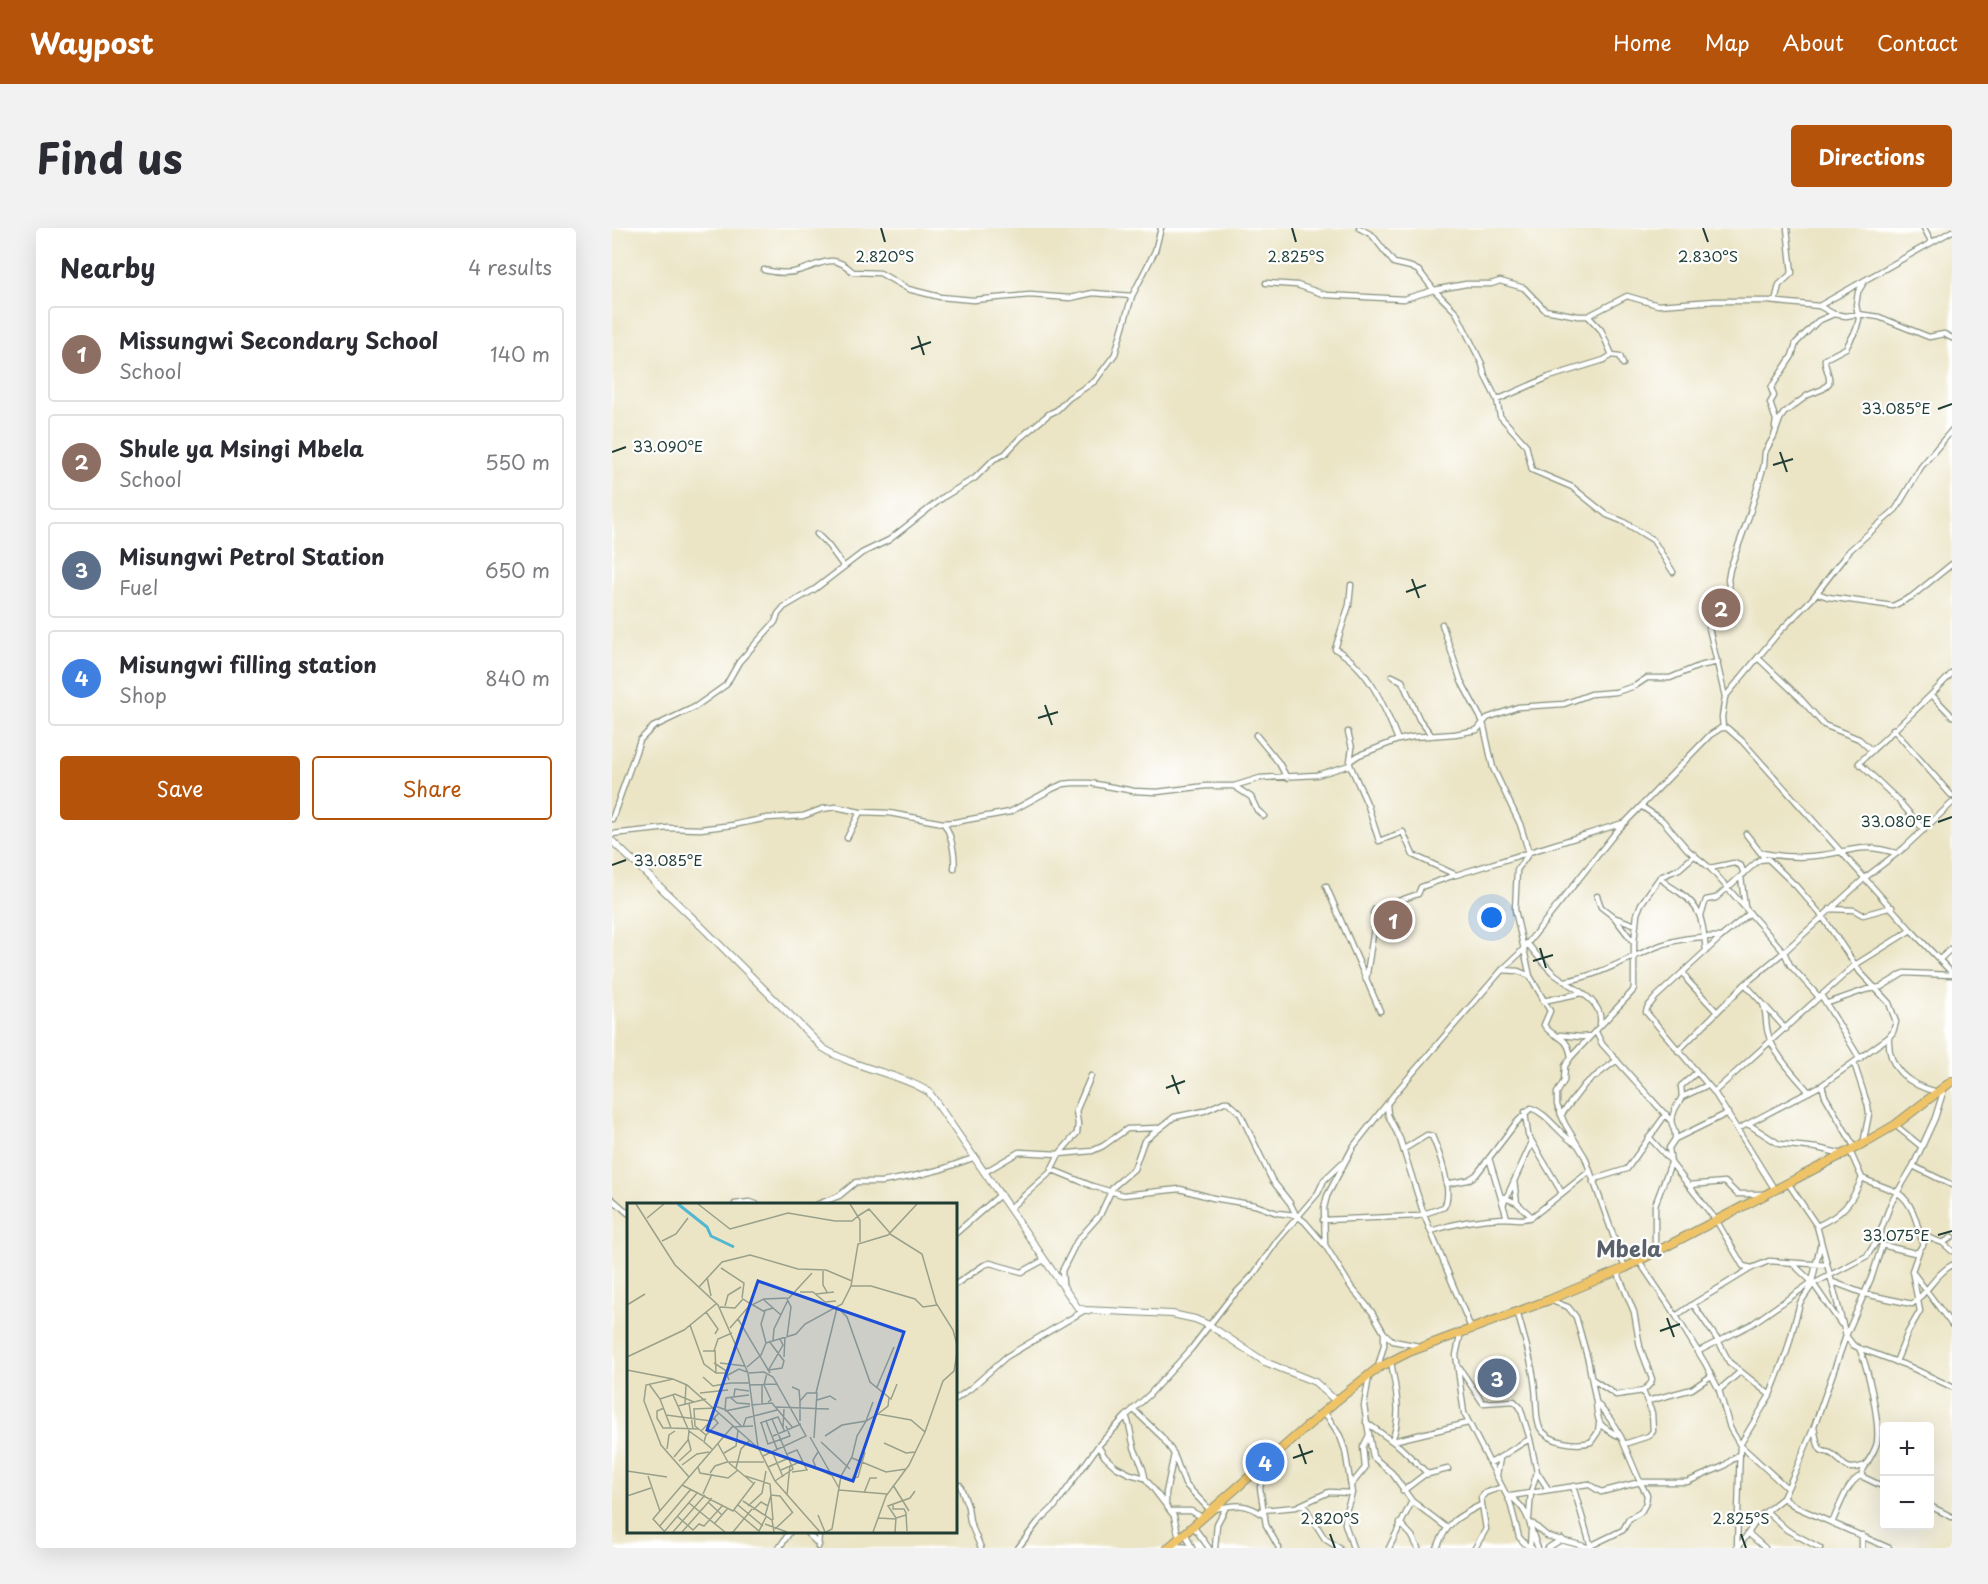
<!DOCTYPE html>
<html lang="en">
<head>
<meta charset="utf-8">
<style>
	body { margin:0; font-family:"Playpen Sans",sans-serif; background:#f2f2f3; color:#2b2b33 }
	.controls { position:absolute; right:18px; bottom:18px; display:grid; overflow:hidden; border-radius:6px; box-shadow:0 6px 24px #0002 }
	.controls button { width:54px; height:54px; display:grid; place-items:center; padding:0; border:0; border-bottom:2px solid #e1e1e2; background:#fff; color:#2b2b33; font:30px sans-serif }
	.you { position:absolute; left:880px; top:690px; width:21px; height:21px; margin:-15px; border:4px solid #fff; border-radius:50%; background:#1a73e8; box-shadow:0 0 0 9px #1a73e833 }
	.badge { display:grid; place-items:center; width:39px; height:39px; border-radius:50%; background:#b45309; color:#fff; font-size:20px; font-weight:700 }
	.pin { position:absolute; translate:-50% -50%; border:3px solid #fff; box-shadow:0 2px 6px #0006 }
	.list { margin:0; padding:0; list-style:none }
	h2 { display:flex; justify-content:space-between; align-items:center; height:78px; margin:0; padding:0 24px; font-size:26px }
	h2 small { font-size:20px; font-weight:400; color:#7c7c81 }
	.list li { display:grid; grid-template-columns:39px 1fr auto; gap:18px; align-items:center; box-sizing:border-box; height:96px; margin:0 12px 12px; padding:0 12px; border:2px solid #e1e1e2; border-radius:6px }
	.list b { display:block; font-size:22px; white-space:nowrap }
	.list p { margin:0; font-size:20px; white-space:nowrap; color:#7c7c81 }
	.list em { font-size:20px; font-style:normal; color:#7c7c81 }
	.actions { display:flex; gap:12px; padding:18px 24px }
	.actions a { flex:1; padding:14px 0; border:2px solid #b45309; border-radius:6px; text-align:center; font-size:21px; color:#b45309 }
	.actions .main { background:#b45309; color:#fff }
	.map { position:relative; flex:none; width:1340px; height:1320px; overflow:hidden; border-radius:6px }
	header { display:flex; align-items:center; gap:36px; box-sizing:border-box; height:84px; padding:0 30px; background:#b45309; color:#fff }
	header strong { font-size:28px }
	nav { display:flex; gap:33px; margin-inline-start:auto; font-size:21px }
	.intro { display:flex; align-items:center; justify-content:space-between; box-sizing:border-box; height:144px; padding:0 36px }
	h1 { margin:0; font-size:42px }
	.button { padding:15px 27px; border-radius:6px; background:#b45309; color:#fff; font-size:21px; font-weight:700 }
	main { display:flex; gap:36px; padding:0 36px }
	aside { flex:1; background:#fff; border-radius:6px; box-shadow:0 6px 24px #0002 }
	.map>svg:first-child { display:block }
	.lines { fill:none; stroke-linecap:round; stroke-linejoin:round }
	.minor-casing { stroke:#85907c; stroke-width:7 }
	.tertiary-casing { stroke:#85907c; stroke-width:8 }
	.trunk-casing { stroke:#85907c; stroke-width:10 }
	.minor { stroke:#fff; stroke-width:4.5 }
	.tertiary { stroke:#fff; stroke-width:6 }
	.trunk { stroke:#efc469; stroke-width:8 }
	.ticks { fill:none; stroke:#1f3d34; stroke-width:2 }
	.labels { text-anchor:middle; stroke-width:4.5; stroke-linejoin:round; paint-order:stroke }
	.quarter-label { font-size:22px; font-weight:bold; fill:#5b616a; stroke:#fff }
	.inset-river { fill:none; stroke:#52b7d0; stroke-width:3 }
	.inset-road { fill:none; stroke:#99a18b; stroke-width:1.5 }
	.view { fill:#1d4ed8; fill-opacity:0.15; stroke:#1d4ed8; stroke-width:3 }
	.inset-edge { fill:none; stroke:#1f3d34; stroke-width:3 }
	.ticks-label { font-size:15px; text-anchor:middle; fill:#1f3d34; stroke:#fff; stroke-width:4.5; stroke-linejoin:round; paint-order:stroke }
</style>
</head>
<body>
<header>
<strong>Waypost</strong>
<nav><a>Home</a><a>Map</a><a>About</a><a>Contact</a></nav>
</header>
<div class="intro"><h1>Find us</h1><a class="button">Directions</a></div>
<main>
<aside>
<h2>Nearby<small>4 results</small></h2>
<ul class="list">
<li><span class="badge" style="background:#8d6e63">1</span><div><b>Missungwi Secondary School</b><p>School</p></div><em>140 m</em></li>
<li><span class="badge" style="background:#8d6e63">2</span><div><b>Shule ya Msingi Mbela</b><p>School</p></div><em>550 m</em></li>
<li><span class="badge" style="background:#5c6f8a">3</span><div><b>Misungwi Petrol Station</b><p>Fuel</p></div><em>650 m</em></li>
<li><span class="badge" style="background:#3f7fe0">4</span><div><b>Misungwi filling station</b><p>Shop</p></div><em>840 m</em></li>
</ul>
<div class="actions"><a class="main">Save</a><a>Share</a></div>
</aside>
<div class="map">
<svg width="1340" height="1320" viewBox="0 0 1340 1320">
	<rect width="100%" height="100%" fill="#fff"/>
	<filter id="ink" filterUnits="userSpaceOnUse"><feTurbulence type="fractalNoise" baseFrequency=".0167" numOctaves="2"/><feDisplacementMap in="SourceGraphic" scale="12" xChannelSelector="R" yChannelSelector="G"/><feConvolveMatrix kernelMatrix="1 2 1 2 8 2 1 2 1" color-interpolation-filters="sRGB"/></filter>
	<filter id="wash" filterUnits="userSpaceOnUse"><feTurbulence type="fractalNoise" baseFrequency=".008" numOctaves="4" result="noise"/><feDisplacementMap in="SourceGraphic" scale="24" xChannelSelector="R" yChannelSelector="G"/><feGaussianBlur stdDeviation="1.35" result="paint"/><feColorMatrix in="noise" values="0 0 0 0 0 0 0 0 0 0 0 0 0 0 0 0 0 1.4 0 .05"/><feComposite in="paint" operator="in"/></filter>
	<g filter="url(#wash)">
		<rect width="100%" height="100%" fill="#ebe4c5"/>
	</g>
	<g filter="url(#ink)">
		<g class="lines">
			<defs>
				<path id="minor" d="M747 0 760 7 782 35 799 39 807 43 822 62 854 56H879L888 53 912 60 933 82 966 88H976L1015 68 1046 77 1103 73H1156L1207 78 1222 86 1234 88 1246 86 1267 89 1317 109 1332 106 1340 110
					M1312 0 1319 13
					M152 42C164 45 178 46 189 42 212 35 221 25 241 44L268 45 296 61 328 69 361 72 418 67 458 70 481 65 520 68
					M654 55 685 57 714 67 792 71 822 62 844 84 870 136 873 148 885 172 888 188 914 217 920 242 960 259 995 287 1010 293 1041 312 1061 344
					M1163 74 1167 57 1180 45 1175 0
					M1207 78 1340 3
					M976 88 989 102 1000 127
					M885 172 937 149 992 132 1000 127 1008 128 1011 136
					M1163 199 1164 192 1158 175 1162 168 1159 160 1180 128 1184 115 1206 93 1222 86
					M205 306 216 317 232 339
					M739 357 737 377 723 421C757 440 772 477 786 512
					M1205 365 1216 369 1281 378 1299 369 1340 336
					M1119 369 1116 352 1118 341 1137 288 1152 237 1153 224 1162 208 1168 191 1172 185 1196 167 1211 161 1217 155C1219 147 1212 140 1213 131L1234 120 1244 102 1247 91 1244 77 1246 64 1252 54
					M830 396 849 453 871 494 881 540 908 596 917 625 905 642 903 682 918 748 938 783 932 797C941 812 955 804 959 829
					M1097 400 1113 469 1110 489 1111 500
					M1146 430 1187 469 1212 497 1247 511 1260 523
					M780 448 790 453 807 491 820 508
					M1320 467 1340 488
					M1113 469 1167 404 1200 371 1237 323 1284 281 1309 239 1340 202
					M1281 501 1340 568
					M736 504 740 520 738 533
					M644 507 667 535 675 550
					M622 558 648 550 705 547 738 537
					M1029 578 1050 592 1076 622 1098 640 1172 724 1178 737 1207 769
					M0 591 28 512 41 499 83 479 114 457 127 434 163 394 166 386 172 379 203 361 250 325 277 312 333 268 363 250 382 231 393 226 408 210 437 186 445 182 457 170 483 153 503 126 520 68 543 23 549 0
					M331 595C339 603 344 629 342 641
					M1011 595 844 647 801 627 791 604 767 613 756 578 738 537V533L747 527 786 512 801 509 843 506 865 502 875 490 906 479 952 476 979 466 1004 464 1023 458 1035 450H1058L1087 438 1106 434
					M1312 602 1286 572 1247 535C1278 505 1311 477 1340 445
					M0 606 56 600 88 601 121 597 155 590 191 588 210 581 224 579 248 584 277 585 331 595 343 594 398 584 440 561 451 556 461 555H478L522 563 545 564 594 558H622L639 569 645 582 652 588
					M1134 606 1151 628
					M235 610 248 584
					M1150 625C1170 629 1191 630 1211 627 1243 622 1251 615 1284 625
					M1098 640 1122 635 1129 638 1132 646
					M1048 649C1054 657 1060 659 1067 664 1091 680 1091 697 1094 723
					M1129 649 1133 679
					M714 658 768 783
					M985 668 989 679 1002 689 1022 715
					M1218 681 1242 682 1251 687 1280 679
					M1138 685 1109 709 1044 769 1035 780 1034 784 1102 864 1163 962
					M1089 687 1094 672 1104 670 1147 632 1156 631 1184 658 1210 688 1248 744 1277 775 1284 794 1281 804 1277 809 1210 857 1126 901
					M1004 690 1024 697
					M915 715C923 725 931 735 940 744 955 758 993 771 988 796
					M1328 731 1340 720
					M890 742 906 743 918 748
					M1072 745 1076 753 1104 783
					M754 752 763 694 761 685 763 681 806 666 809 659 843 647
					M953 753C988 748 1017 729 1049 717 1069 710 1089 708 1109 709
					M1133 756 1174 801
					M1209 767 1248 831
					M931 773 970 765
					M1216 775 1253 762 1269 759 1292 745 1340 747
					M1151 776C1155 786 1153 795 1156 805 1160 824 1184 849 1197 864
					M984 804 990 816 1059 893 1063 905V911L1057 920 1059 935 1104 992 1131 1038 1140 1040 1157 1033 1215 1037
					M948 807 969 809 978 808
					M1277 809C1275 841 1297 857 1325 864
					M1066 823 1133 756 1172 724 1254 649 1292 620 1340 575
					M1242 835 1256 878 1257 886 1251 916
					M1210 857 1213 868 1243 920
					M1102 864 1243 737 1299 702
					M1070 869 1096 857
					M775 876 776 887 788 911 812 987 859 1100
					M913 884 916 907 950 965
					M949 887 973 856 1005 832
					M1059 893 1063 881 1070 869 1069 858 1084 845
					M1136 896 1167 916 1205 920 1231 926
					M1283 897 1310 919
					M1037 909 1057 931
					M1063 911 1116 885
					M1238 923 1250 950C1262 956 1275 959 1286 965 1302 975 1306 1000 1311 1017
					M877 930 895 990
					M1301 938 1340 957
					M439 942 447 926 465 905 466 896 464 883 479 848
					M373 944 407 924 447 926 480 923 491 918 515 901 546 900
					M902 953 905 975
					M981 954 986 950 1015 941 1054 886
					M1176 955 1205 998 1234 1108 1241 1117 1247 1120 1296 1138 1340 1159
					M834 956 856 952 864 947 904 895 919 880C937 886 947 907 964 916
					M1077 957 1113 954 1125 966H1152
					M891 969 905 975 920 989
					M0 971 16 985
					M123 976 137 974 144 976
					M206 976 227 968 244 954H270L302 948 330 941 364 929
					M891 977 920 914
					M398 980 441 942 480 958 511 967 568 961 601 970 643 977 665 985 684 987 693 994 711 1015
					M711 992 806 988 832 979C842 964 827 924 820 908L815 907 792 921
					M1205 998C1231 986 1239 976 1250 950
					M819 1003C843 995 866 991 891 990 901 990 910 993 920 989L978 943
					M344 1005 389 966
					M1331 1015 1340 1023
					M1270 1017 1303 1025 1307 1023 1315 1009 1331 1015 1340 1009
					M1043 1025V977L1059 935
					M1027 1033 1064 1088 1093 1135 1107 1162 1118 1200 1128 1217 1175 1260
					M1180 1035 1200 1054 1229 1096
					M1013 1040 973 929 953 896 945 877V865L952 853 953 838 959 829 1020 764 1022 760V715L1025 686 1029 676 1048 649 1067 641 1083 627
					M1005 1043 1022 1084 1028 1119 1040 1151 1039 1155 1031 1163 1040 1185 1041 1203 1037 1208 1012 1216
					M1302 1046 1340 1097
					M1221 1054 1253 1066 1300 1076C1316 1065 1323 1046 1340 1037
					M451 1055 450 1043 465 1013 488 987 501 959 522 941 532 913 562 889 592 883 612 874H616L628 885 660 952 678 975 684 987
					M344 1056 372 1037 378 1035 410 1044 432 1032
					M937 1072 956 1079 964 1089 976 1132 984 1174 998 1191 1009 1209 1028 1254H1075L1112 1238 1126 1227
					M1081 1076 1107 1114 1117 1134 1158 1167
					M905 1083C913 1113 923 1142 924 1173 925 1182 924 1193 928 1200 937 1215 964 1218 979 1214L986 1204 987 1196
					M1064 1088 1081 1076 1138 1041
					M849 1104 844 1127 852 1185 898 1274 907 1309 914 1317 920 1320
					M772 1105 781 1113 807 1118
					M1247 1120C1256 1139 1268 1193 1265 1214 1263 1226 1252 1236 1249 1248
					M1085 1124 1140 1096 1200 1054 1208 1018
					M779 1133C783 1160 791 1186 780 1212
					M1284 1134 1296 1104 1308 1083 1300 1043 1307 1023
					M766 1139 772 1117V1105L760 1084 739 1059 713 1017 712 980 715 968 741 919 785 863 890 742 907 726 1004 604 1098 507 1109 500H1115L1130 513 1299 702 1340 745
					M848 1141 871 1175 902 1173 908 1179 918 1211 925 1244 919 1264 917 1290
					M757 1148 752 1178 761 1229 780 1245 800 1273 834 1299
					M980 1151 1004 1167 1031 1163
					M1107 1162 1128 1144
					M344 1171 358 1161 394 1129 473 1082
					M1036 1173 1080 1161 1099 1148
					M984 1174C986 1198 987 1198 1009 1209
					M521 1181 550 1209 562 1226 554 1265V1277
					M712 1183 728 1208 733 1222 740 1265 734 1283 733 1296 741 1320
					M514 1188C519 1199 519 1211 523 1222 527 1232 532 1239 533 1250
					M754 1194 788 1219 815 1245
					M1202 1199C1203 1205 1205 1218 1209 1222 1211 1224 1216 1224 1218 1225 1232 1232 1230 1245 1251 1238
					M781 1213 856 1195
					M486 1218 493 1229 504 1239 518 1246 533 1250 562 1288 567 1310
					M563 1229 573 1256 598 1282C622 1277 632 1273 653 1288
					M661 1231 650 1251 648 1260 654 1297 667 1320
					M878 1235C892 1228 904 1218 918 1211
					M925 1244 936 1261
					M885 1247 888 1230
					M348 1257 356 1279 358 1294 369 1320
					M739 1257 753 1240 751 1219 757 1207
					M961 1258 979 1319
					M791 1263 812 1247 836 1241
					M898 1268C920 1285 916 1297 926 1320
					M899 1268 976 1256 989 1264 1028 1254 1035 1267 1034 1275 1029 1284 1017 1291 1011 1302 974 1320
					M1171 1270 1184 1279 1277 1320
					M691 1276 713 1311 727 1320
					M1318 1278 1340 1289
					M650 1282 684 1279 717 1264 740 1265
					M559 1283H579L590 1289
					M1155 1284 1175 1302 1208 1320
					M788 1295 800 1308 806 1320
					M1220 1295C1226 1282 1236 1252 1249 1248L1272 1259
					M921 1296 935 1308 975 1319
					M581 1298 597 1320
					M194 1304 207 1317
					M573 1304 580 1320
					M1136 1305 1153 1320
					M1250 1307V1320
					M558 1318 579 1319
					M206 1319 207 1304
					M167 1320 178 1304
					M406 1320 426 1294 443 1278 486 1218 514 1188 537 1167 579 1121 616 1073 642 1046 665 1013 706 965 712 952 730 935
					M603 1320 605 1296 614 1279
					M777 1320 800 1273
					M825 1320C835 1294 845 1289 869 1277
					M863 1320 874 1301 869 1270 873 1265 890 1259
					M918 1320 919 1302
					M936 1320 950 1311
					M1125 1320 1128 1217 1158 1167 1175 1123 1188 1075 1201 1056 1255 1028 1268 1008
					M1126 1320 1147 1289 1171 1270 1183 1244 1202 1199 1234 1108 1260 1048 1270 1017 1269 1002 1279 975 1301 938 1323 890 1332 861"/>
				<path id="tertiary" d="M0 613 89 698 211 820C244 841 284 844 317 864L466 1080 473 1082 560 1086 583 1091 597 1097 653 1134 703 1154 724 1173"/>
				<path id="trunk" d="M556 1320 724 1173 766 1140 797 1124 937 1072 1013 1040 1243 920 1283 897 1340 853"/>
			</defs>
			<use href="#minor" class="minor-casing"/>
			<use href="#tertiary" class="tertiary-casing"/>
			<use href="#trunk" class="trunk-casing"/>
			<use href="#minor" class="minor"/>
			<use href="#tertiary" class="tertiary"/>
			<use href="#trunk" class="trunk"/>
		</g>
	</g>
	<path class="ticks" d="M269 0 273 14M680 0 684 14M1091 0 1096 14M306 108 312 127M299 121 319 114M1326 181 1340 176M0 224 14 219M1168 224 1175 244M1161 237 1181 231M800 351 807 370M794 364 814 357M433 477 440 497M426 490 446 484M1326 594 1340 589M0 637 14 632M928 720 934 740M921 733 941 727M560 847 567 866M554 860 573 853M1326 1007 1340 1003M1055 1090 1062 1109M1048 1103 1068 1096M687 1216 694 1236M681 1230 701 1223M718 1306 723 1320M1129 1306 1134 1320"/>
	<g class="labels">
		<g class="quarter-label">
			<text x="1017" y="1029">Mbela</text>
		</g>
	</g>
	<g transform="translate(15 975)">
		<rect width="330" height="330" fill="#ebe4c5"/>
		<path class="inset-river" d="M51 1 80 24 84 33 107 44"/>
		<path class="inset-road" d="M9 1 48 62 91 102 121 170 131 244 148 278 193 329M71 1 103 26 161 10 208 18H225L231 13M223 1 233 17V39M231 13 242 6 263 30M20 15 37 1M263 31 295 51 309 100 326 127 330 142M35 38 49 31 61 15M94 65 117 80 115 95M196 68V82L200 89M80 74 84 93M224 83H244L288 96 296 104 310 102M72 84 95 59 123 52 171 66 199 67 225 78M173 89H186L198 99 209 98M189 91 207 89M160 96 164 104 160 134M137 97 154 112M0 102 18 91M126 102 136 108 146 105M98 103 101 92 114 84M93 104 108 105 116 96 125 102 137 96 162 95 185 70M211 105 220 114 243 179 264 196 270 181M79 109 91 126 88 131M111 116 143 170M63 122 77 161 89 170H99M103 125 123 102M146 137 147 126 161 97M139 140 169 131 178 121 215 101 224 83 231 41 261 32 290 1M88 147 89 170M76 148H87L91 136 105 130M0 154 57 127 89 101M157 154 158 134M87 160 98 167 102 177M93 160 118 163M120 164 134 152 139 140 134 121 138 108M0 167 46 176M142 167 155 165 157 158 142 138M141 168 156 142 153 136M122 170 137 169 146 174 179 233 136 253M140 170 137 182 144 197 141 199M101 172 112 166 120 169M76 174 86 183 103 180M103 180H122M22 181 33 196 44 225 71 226M122 182 150 181M135 182V201M165 184 172 187 173 198M250 184 267 144M73 190 101 187M189 190 210 105M46 192 62 228 76 238M107 193 108 186 122 188M104 195 110 200 123 201M33 196 48 191 67 199M190 197 203 193 209 197M62 200 66 226M58 201 59 182M124 202 145 200 166 225M51 203 79 196M88 203 99 207 115 224M149 204 202 206M37 205 30 208V215L36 225H44M66 206 89 205M67 206 68 223 79 232 77 239 85 246M98 207 99 195 122 192M98 208 123 203M251 211 261 203 262 195M39 212 84 218M145 216 166 266 148 278M139 218 150 246M173 218V198L180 190H190L187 235M134 219 141 241 163 233 159 223M133 220 151 214 158 229M116 224 119 215 150 207M156 225 157 206M74 228 92 210M298 229 316 178 327 168 330 150M79 232 91 220 87 215M146 233 174 221M198 233 215 222 239 218 246 199M183 234 212 285M194 239 223 266M257 240 279 250 288 249M91 241 101 259M40 246 42 232 48 228M145 248 156 274M191 249 186 257 189 265 204 272M97 250 109 243 111 227M160 251 170 247 180 267 165 269M47 254 61 237 62 228M225 255 259 269 279 266M52 258 64 247 61 235M102 260 126 280M55 262 70 251 82 249M71 264 73 270 101 275 111 267M141 264 162 255M109 265 114 246 123 237M154 267 175 258M0 268 40 274M83 270 88 263 100 259H137M21 273 33 308M118 273 143 281 146 317M62 274 34 242 17 198 19 182 46 176 60 182 130 244M225 275 231 274 238 249M55 282 106 308 128 279M266 282 282 308M212 287 260 291M237 290 243 275H250M76 291 85 271M160 292 163 262M0 293 24 285M116 298 145 317 147 329M81 299 95 312M62 300 98 329M266 301V306H277L279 310 280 328M111 302 136 323M121 303 135 290 139 268M107 307 132 328 139 314M126 307 134 299 141 303M191 312 198 329M50 313 66 327 72 321 77 323 96 302M138 313 144 292 153 293 166 310M251 315 269 316M269 315 261 303 283 295 288 288M87 321 101 305M138 321 160 329M32 324 64 286M148 326 166 309M37 329 71 289M38 329 26 316 105 224 126 223M46 329 78 292M55 329 85 295M106 329 125 306M199 329 205 326 214 273 225 254 230 233 239 218 251 211 284 217 298 229 282 262 259 293 246 329M268 329 269 315 279 312"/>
		<path class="view" d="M131 78 277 129 226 278 80 227Z"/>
		<rect width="330" height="330" class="inset-edge"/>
	</g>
	<g class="ticks-label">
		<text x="273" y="34">2.820°S</text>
		<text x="684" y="34">2.825°S</text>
		<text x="1096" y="34">2.830°S</text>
		<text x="1284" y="186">33.085°E</text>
		<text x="56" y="224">33.090°E</text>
		<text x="1284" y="599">33.080°E</text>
		<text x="56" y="638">33.085°E</text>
		<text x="1284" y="1013">33.075°E</text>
		<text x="718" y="1296">2.820°S</text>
		<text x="1129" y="1296">2.825°S</text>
	</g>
</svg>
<div class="controls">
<button>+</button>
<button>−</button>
</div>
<div class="you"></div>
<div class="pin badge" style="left:781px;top:692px;background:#8d6e63">1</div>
<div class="pin badge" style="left:1109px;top:380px;background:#8d6e63">2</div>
<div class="pin badge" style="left:885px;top:1150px;background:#5c6f8a">3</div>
<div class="pin badge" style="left:653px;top:1234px;background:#3f7fe0">4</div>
</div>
</main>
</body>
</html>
